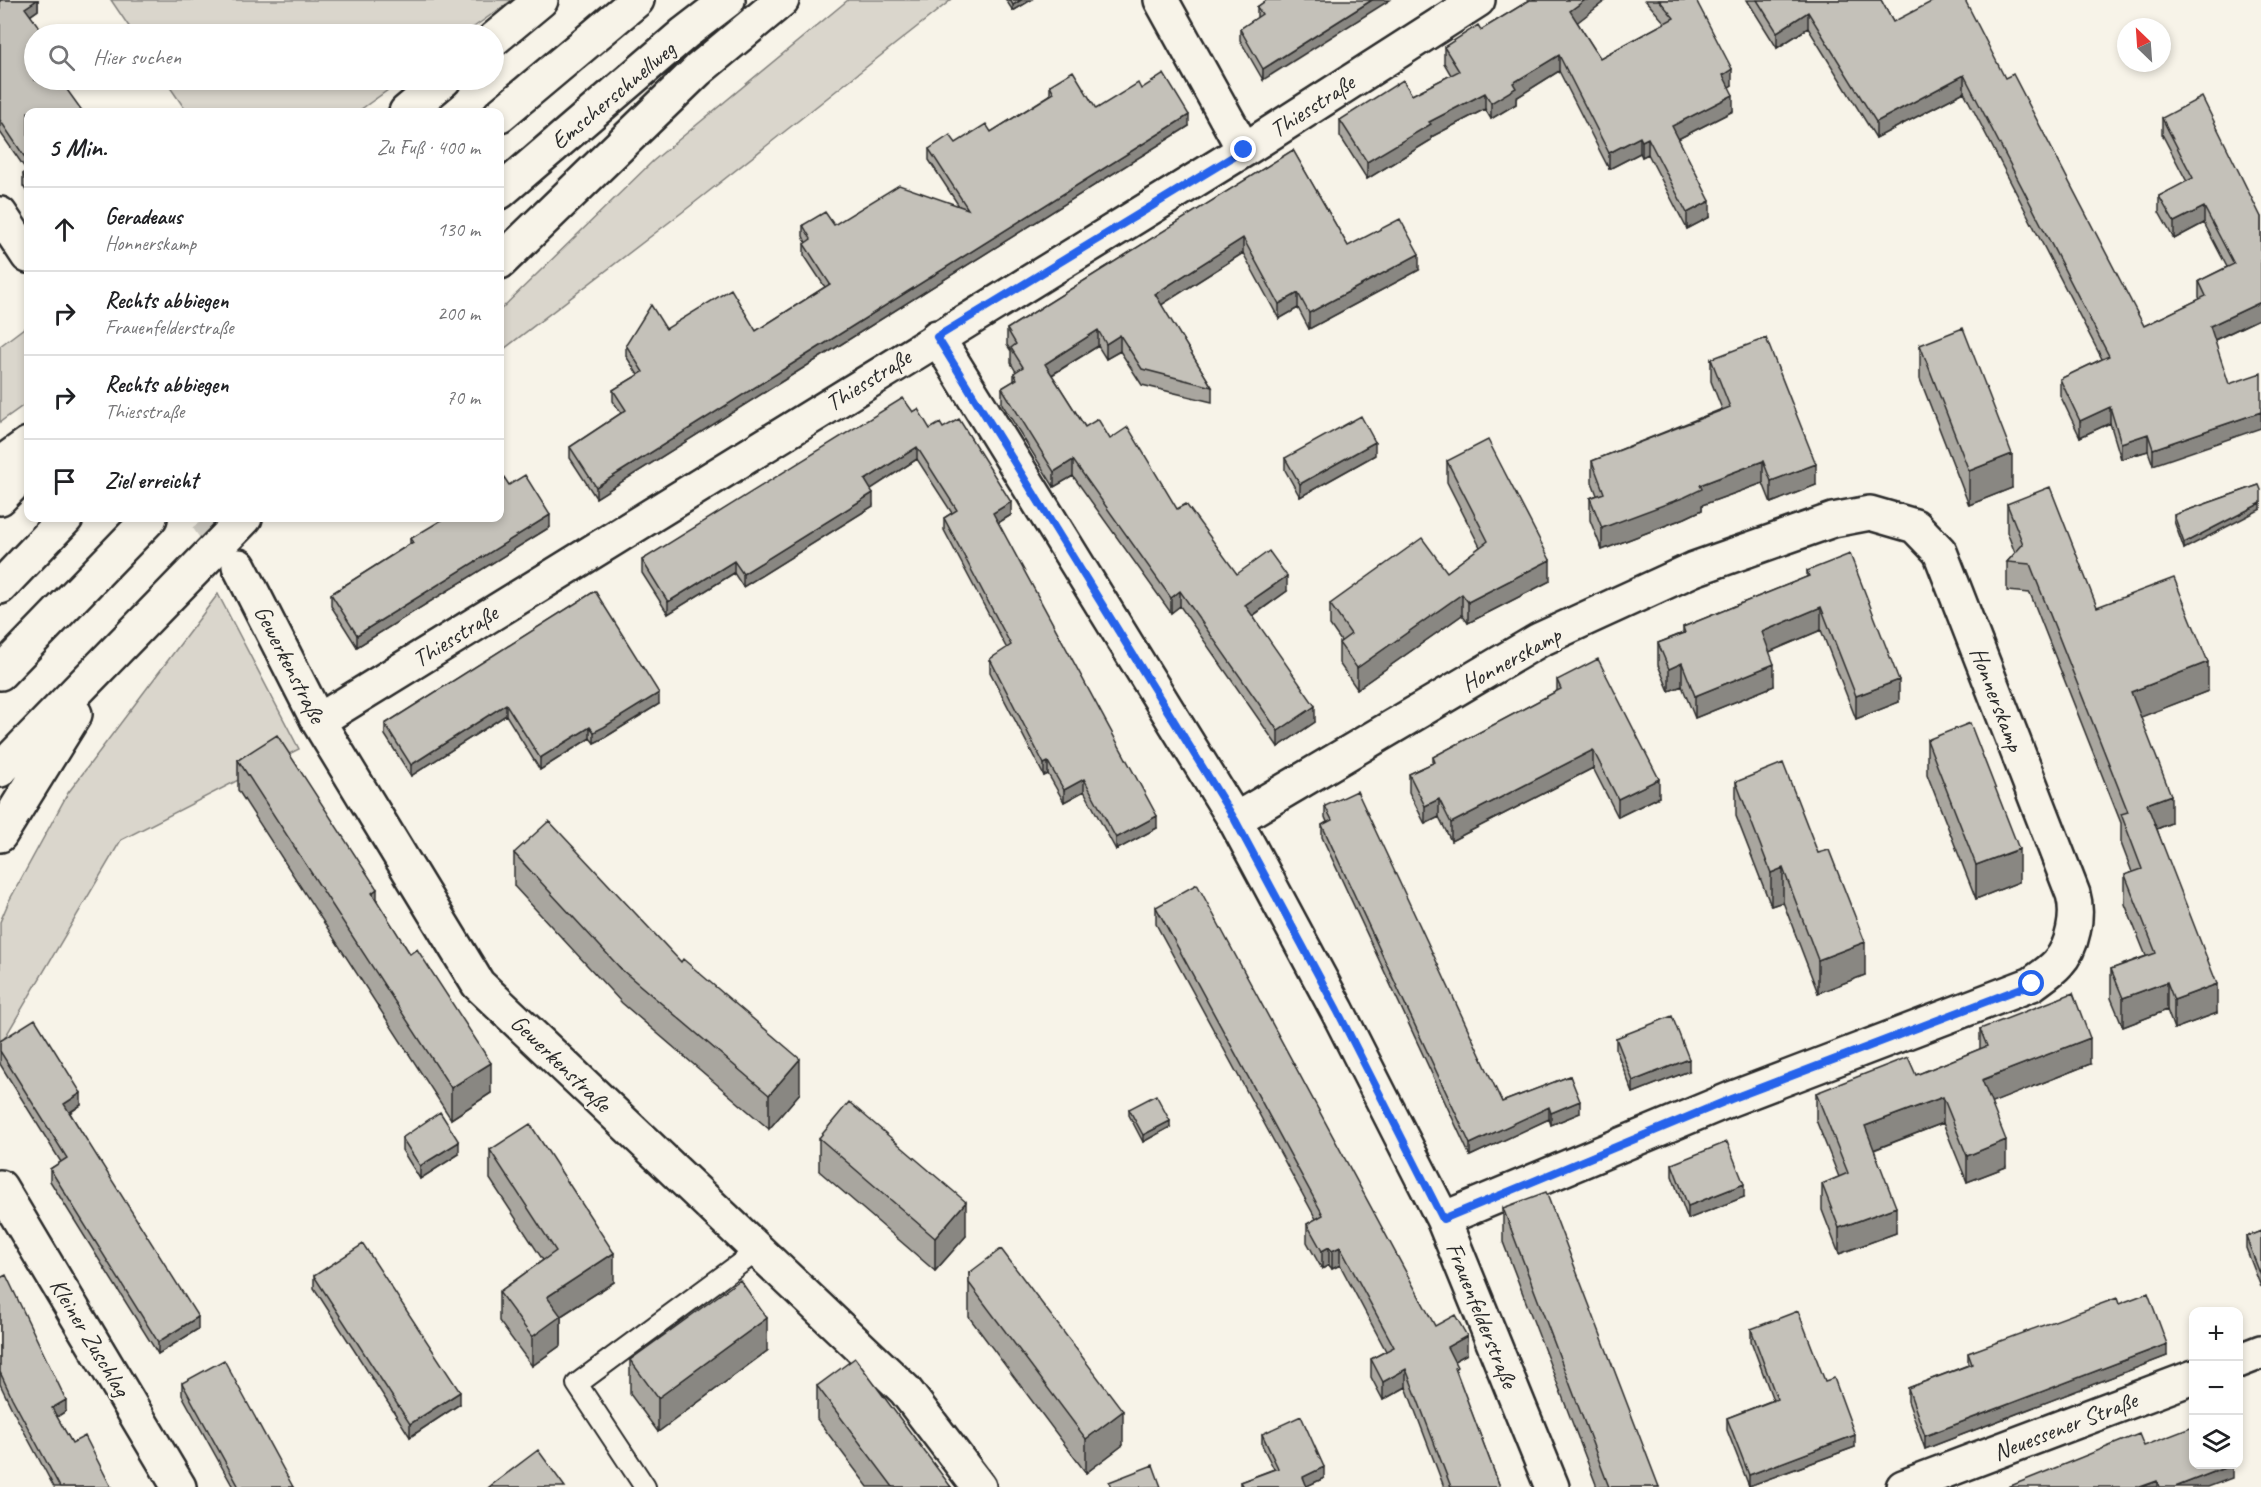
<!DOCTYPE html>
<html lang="de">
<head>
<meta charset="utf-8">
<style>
	body { margin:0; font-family:Caveat,sans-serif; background:#f6f6f6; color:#202124 }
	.controls { position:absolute; right:18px; bottom:18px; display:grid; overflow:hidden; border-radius:12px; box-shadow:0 3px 9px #0003 }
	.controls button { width:54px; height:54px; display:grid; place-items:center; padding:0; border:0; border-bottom:2px solid #e0e0e0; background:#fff; color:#202124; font:30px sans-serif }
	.compass { position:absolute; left:2117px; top:18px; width:54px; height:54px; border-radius:50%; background:#fff; box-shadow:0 3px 9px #0003; rotate:335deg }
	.stop { position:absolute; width:18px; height:18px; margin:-14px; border:4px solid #2563eb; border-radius:50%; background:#fff }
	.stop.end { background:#2563eb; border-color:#fff; box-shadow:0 2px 6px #0008 }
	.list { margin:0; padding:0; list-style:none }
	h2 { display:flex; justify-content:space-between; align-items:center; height:78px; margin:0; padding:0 24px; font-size:26px }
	h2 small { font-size:20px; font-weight:400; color:#757577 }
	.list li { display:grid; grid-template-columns:39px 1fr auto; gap:18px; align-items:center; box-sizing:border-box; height:84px; padding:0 24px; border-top:2px solid #e0e0e0 }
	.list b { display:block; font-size:22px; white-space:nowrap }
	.list p { margin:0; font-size:20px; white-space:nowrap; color:#757577 }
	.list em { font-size:20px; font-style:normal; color:#757577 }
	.icon { flex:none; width:33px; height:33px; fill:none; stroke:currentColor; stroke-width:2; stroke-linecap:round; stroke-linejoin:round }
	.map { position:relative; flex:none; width:2261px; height:1487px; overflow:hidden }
	.search { position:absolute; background:#fff; box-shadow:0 3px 9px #0003; left:24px; top:24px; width:480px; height:66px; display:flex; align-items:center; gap:15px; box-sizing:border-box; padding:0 21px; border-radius:33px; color:#757577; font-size:22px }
	.panel { position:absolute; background:#fff; box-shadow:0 3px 9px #0003; left:24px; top:108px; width:480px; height:414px; border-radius:12px }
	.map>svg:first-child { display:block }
	.green { fill:#dad6cc; stroke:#82807c; stroke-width:1.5 }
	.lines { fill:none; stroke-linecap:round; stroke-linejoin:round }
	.street-tunnel { stroke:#cecbc2; stroke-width:33; stroke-dasharray:33 16; stroke-linecap:butt }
	.lane-casing { stroke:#2b2b2b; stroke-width:24 }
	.street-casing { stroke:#2b2b2b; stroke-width:38 }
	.highway-casing { stroke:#2b2b2b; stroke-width:38 }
	.lane { stroke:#f7f3e8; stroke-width:20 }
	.street { stroke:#f7f3e8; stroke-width:33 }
	.highway { stroke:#f7f3e8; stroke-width:33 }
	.wall { fill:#a9a69f; stroke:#2b2b2b; stroke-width:1.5 }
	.shaded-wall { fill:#898782; stroke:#2b2b2b; stroke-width:1.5 }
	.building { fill:#c4c1b9; stroke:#2b2b2b; stroke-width:1.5 }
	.route { stroke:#2563eb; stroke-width:8 }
	.labels { text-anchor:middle; stroke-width:5; stroke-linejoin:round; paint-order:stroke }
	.street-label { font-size:24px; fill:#2b2b2b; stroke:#f7f3e8 }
</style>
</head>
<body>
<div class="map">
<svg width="2261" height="1487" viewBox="0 0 2261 1487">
	<rect width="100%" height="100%" fill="#f7f3e8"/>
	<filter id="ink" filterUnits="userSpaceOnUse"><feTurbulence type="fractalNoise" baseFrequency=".0167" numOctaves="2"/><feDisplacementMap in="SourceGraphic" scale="12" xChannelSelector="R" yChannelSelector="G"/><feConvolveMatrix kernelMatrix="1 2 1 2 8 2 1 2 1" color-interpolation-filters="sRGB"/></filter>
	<g filter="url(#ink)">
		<path class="green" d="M111 0H512L464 34H134Z
			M848 0H951L689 207 500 352V310L653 161Z
			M165 80H402L357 112H187Z
			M28 325V402L0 422V346Z
			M218 594 299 749 121 840 0 1046V922L9 901 68 793Z"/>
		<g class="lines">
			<path class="street-tunnel" d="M206 518 238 565"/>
			<defs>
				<path id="lane" d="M645 1487 577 1384 757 1251"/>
				<path id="street" d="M1161 0 1244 150
					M0 214 28 256
					M937 337 1235 820 1337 1010 1443 1219 1552 1487
					M239 566 318 721 478 984 905 1390 979 1487
					M318 721 1244 150 1478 0
					M1235 820 1539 640 1694 569 1833 520 1870 513 1915 526 1940 552 2073 894C2079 915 2073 947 2058 963 2051 971 2040 978 2032 984L1731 1099 1443 1219
					M0 1187 179 1487
					M2238 1361 2261 1352
					M1903 1487 2194 1377"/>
				<path id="highway" d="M494 39 541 0
					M406 112 444 80
					M500 115 637 0
					M500 192 685 33 728 0
					M500 262 698 70 782 0
					M0 464 28 444
					M0 498 28 469
					M0 587 66 518
					M0 673 150 518
					M0 770 245 518
					M0 835 75 714"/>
			</defs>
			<use href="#lane" class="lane-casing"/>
			<use href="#street" class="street-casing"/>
			<use href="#highway" class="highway-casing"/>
			<use href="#lane" class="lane"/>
			<use href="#street" class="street"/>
			<use href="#highway" class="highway"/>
		</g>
		<path class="wall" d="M0 0H38V10L30 16 28 112V194L23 186V174L27 171 0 132Z
			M1006 0H1031L1013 11Z
			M1267 0 1263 80 1240 40V29L1257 18V7Z
			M1530 0H1606L1577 22 1600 58 1665 23 1645 0H1696L1732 85 1729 87 1733 111 1678 139 1710 217 1687 229 1648 154 1642 157 1640 153 1609 169 1559 71 1516 98V104L1491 119 1485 109 1431 137V140L1367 179 1340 136V120L1412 95 1451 75 1444 63V47L1481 30Z
			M1747 0H1881L1893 22 2005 78 2144 326 2200 299 2199 297V281L2227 267 2204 223 2174 239 2159 212V196L2187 182 2162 134V118L2261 217V318L2215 340 2153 465 2148 451 2121 459 2110 423 2080 437 2060 395V379L2102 359 1964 92 1876 138 1808 28 1777 48Z
			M1050 85 1096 109 1141 89 1189 126 596 498 570 458V447L621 413 613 401V390L638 375 626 356V345L666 329 756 331 825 287 804 255V244L806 243 803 236V225H834L959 206 929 160V149L956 143 991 132 1050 95Z
			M1293 150 1348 246 1419 270 1309 329 1298 308 1279 319 1243 253 1161 305 1212 387V402L1142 385 1120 351 1106 359 1098 346 1052 375 1085 427 1110 439 1237 574 1287 591 1253 616 1315 722 1278 747 1180 606 1171 613 1073 476 1054 487 1002 404V388L1014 381V373L1016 372 1011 363V351L1007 345V329Z
			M1920 345 2012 488 1969 505 1920 379Z
			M1711 359 1816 485 1771 503 1763 483 1702 505V510L1685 518 1602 550 1590 520V498L1597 495 1592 482V461L1722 409 1711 381Z
			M913 412 930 429 943 428 1011 515 998 523 1157 828 1116 850 1084 791 1064 802 1048 774 1044 776 990 672V659L1007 649 944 530V518L952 513 917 459 870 489 873 506 743 587 734 573 668 614 642 573V560Z
			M1375 455 1300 497 1285 470V458Z
			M1447 461 1550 581 1468 623 1462 615 1357 689 1339 663V643L1341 641 1330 625V604L1447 572 1480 547 1447 482Z
			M509 485 550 527 357 647 331 606V594L410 544V539Z
			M2259 485 2184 549 2174 521V515Z
			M2007 504 2097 607 2208 691 2140 717 2171 823 2157 829 2217 1013 2174 1029 2167 1010 2123 1027 2111 998V969L2146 956 2125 904V875L2132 872 2121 843V823L2030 593 2007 591V562L2015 553 2007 532Z
			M1807 571 1899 702 1856 719 1821 630 1769 652 1774 686 1695 718 1682 686 1669 691 1658 665V643L1683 633V627L1807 577Z
			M595 591 659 704 604 738 594 743 590 738 540 770 506 715 411 776 385 735V724Z
			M1557 680 1659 797 1618 817 1593 768 1451 841 1439 817 1425 824 1409 792V774L1433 763V757L1557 691Z
			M1927 740 2019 882 1976 899 1927 774Z
			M238 760 377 902 410 954 491 1093 451 1119 238 790Z
			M1736 782 1865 975 1818 993 1783 902 1771 906 1736 816Z
			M1325 806 1502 1102 1570 1076 1580 1113 1551 1125 1549 1119 1470 1156 1322 837V825L1327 822 1325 817Z
			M514 853 681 962 800 1093 769 1129 622 1003 514 886Z
			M1156 907 1435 1326 1467 1354 1454 1361 1457 1375 1500 1487H1444L1406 1387 1383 1400 1371 1377V1359L1386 1351 1340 1265 1332 1269 1329 1265 1322 1269 1307 1242V1224L1316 1219 1156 924Z
			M1980 1029 2090 1064 1991 1103 2006 1167 1967 1182 1943 1123 1874 1150 1896 1233 1839 1254 1822 1210V1184L1839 1177 1816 1120V1093L1916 1075 1980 1049Z
			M1616 1038 1689 1071 1633 1093 1616 1050Z
			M0 1041 81 1105 70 1113 198 1329 158 1354 50 1181V1169L61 1162 0 1064Z
			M1129 1109 1170 1127 1143 1142 1129 1115Z
			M402 1138 459 1154 420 1179 402 1150Z
			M819 1138 966 1236 935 1271 819 1171Z
			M490 1150 614 1282 561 1316V1345L532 1366 499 1321V1292L543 1260 490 1179Z
			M1672 1164 1744 1197 1688 1219 1672 1176Z
			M1503 1208 1659 1487H1597L1503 1242Z
			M2261 1231V1287L2246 1248V1237Z
			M969 1273 1123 1445 1086 1473 969 1317Z
			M314 1276 460 1404 410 1437 314 1288Z
			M0 1278 66 1411 57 1417 72 1443 111 1487H54L12 1409 0 1384Z
			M2119 1304 2167 1356 1925 1449 1908 1401V1388L1968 1365V1353Z
			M1751 1329 1825 1381 1855 1447 1749 1486 1727 1430V1418L1773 1400 1751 1341Z
			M767 1351 658 1432 630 1394V1360Z
			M182 1383 293 1487H233L182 1395Z
			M817 1386 951 1487H868L817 1419Z
			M1262 1434 1324 1478 1307 1486V1487H1240V1482L1274 1469 1262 1445Z"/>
		<path class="shaded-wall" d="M37 0H38V10L25 19V8Z
			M1021 0H1031L1013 11V5Z
			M1372 0H1390L1263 80V69Z
			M1585 0H1606L1570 28V11Z
			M1808 12V28L1777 48V32Z
			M1559 55V71L1516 98V104L1491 119V103L1513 83Z
			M1732 69V85L1723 91V75Z
			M1964 75V92L1876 138V122Z
			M1485 93V109L1431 137V140L1367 179V162L1429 122Z
			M1733 95V111L1672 142V126Z
			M1189 115V126L596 498V487Z
			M1640 137V153L1609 169V153Z
			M1648 138V154L1642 157V141Z
			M1710 201V217L1687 229V213Z
			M2204 207V223L2174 239V222Z
			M1243 238V253L1155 309V294Z
			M1419 254V270L1309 329V313Z
			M1298 293V308L1279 319V304Z
			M2261 302V318L2210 342V326Z
			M1098 330V346L1045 379V364Z
			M1120 335V351L1106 359V344Z
			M2110 407V423L2080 437V421Z
			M2261 412V428L2153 465V449Z
			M2148 434V451L2121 459V443Z
			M1375 442V455L1300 497V484Z
			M917 447V459L865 493V480Z
			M2012 454V488L1969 505V471Z
			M1073 460V476L1054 487V472Z
			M1763 461V483L1702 505V510L1685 518 1602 550V528L1700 485Z
			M1816 464V485L1771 503V481Z
			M873 493V506L743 587V574Z
			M1011 502V515L993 526V513Z
			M2261 503V509L2184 549V543Z
			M550 515V527L357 647V635Z
			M1550 560V581L1468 623V602Z
			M734 561V573L668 614V602Z
			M1287 576V591L1245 621V605Z
			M1180 591V606L1171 613V598Z
			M1462 594V615L1357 689V668Z
			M1821 607V630L1762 655V632Z
			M2208 662V691L2131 721V692Z
			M1682 663V686L1669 691V669Z
			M1774 664V686L1695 718V696Z
			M1899 680V702L1856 719V696Z
			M659 693V704L604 738 594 743V732Z
			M506 704V715L411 776V765Z
			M1315 706V722L1278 747V731Z
			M590 727V738L540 770V758Z
			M1593 750V768L1451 841V823Z
			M1048 762V774L1044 776V764Z
			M1084 779V791L1064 802V790Z
			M1659 779V797L1618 817V799Z
			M2171 795V823L2147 833V804Z
			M1439 799V817L1425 824V806Z
			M1157 816V828L1116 850V838Z
			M2019 849V882L1976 899V865Z
			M1783 868V902L1771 906V873Z
			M377 889V920L372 893Z
			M1865 942V975L1818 993V960Z
			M2167 982V1010L2123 1027V998Z
			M2217 984V1013L2174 1029V1000Z
			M2090 1038V1064L1982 1107V1080Z
			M800 1059V1093L769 1129V1095Z
			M1689 1059V1071L1633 1093V1081Z
			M491 1063V1093L451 1119V1088Z
			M81 1093V1105L64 1116V1104Z
			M1943 1097V1123L1865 1153V1126Z
			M1580 1101V1113L1551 1125V1113Z
			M1549 1107V1119L1470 1156V1144Z
			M1170 1121V1127L1143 1142V1135Z
			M2006 1140V1167L1967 1182V1156Z
			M459 1142V1154L420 1179V1166Z
			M1744 1184V1197L1688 1219V1206Z
			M966 1202V1236L935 1271V1238Z
			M1896 1207V1233L1839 1254V1228Z
			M1329 1247V1265L1322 1269V1251Z
			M1340 1247V1265L1332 1269V1251Z
			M614 1253V1282L561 1316V1345L532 1366V1337L547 1297Z
			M198 1317V1329L158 1354V1342Z
			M767 1318V1351L658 1432V1398Z
			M1467 1336V1354L1447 1365V1347Z
			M2167 1344V1356L1925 1449V1436Z
			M1406 1369V1387L1383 1400V1382Z
			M460 1392V1404L410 1437V1424Z
			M66 1400V1411L52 1420V1408Z
			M1123 1411V1445L1086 1473V1439Z
			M1855 1435V1447L1749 1486V1475Z
			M2232 1465V1478L2208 1487H2175Z
			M1324 1467V1478L1305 1487 1303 1477Z
			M2157 1481V1487H2140Z"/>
		<path class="building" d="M0 0H37L25 8 44 34H34V80H60L83 112H28V162L0 120Z
			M1010 0H1021L1013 5Z
			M1267 0H1372L1263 69 1240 29 1262 14 1257 7Z
			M1530 0H1585L1570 11 1600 58 1674 18 1659 0H1696L1732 69 1723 75 1733 95 1672 126 1710 201 1687 213 1648 138 1642 141 1640 137 1609 153 1559 55 1513 83 1516 88 1491 103 1485 93 1429 122 1431 124 1367 162 1340 120 1403 80 1412 95 1459 71 1444 47 1478 25 1481 30Z
			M1757 0H1881L1893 22 1935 0H1965L2005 78 2013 74 2144 326 2206 296 2199 281 2234 264 2204 207 2174 222 2159 196 2193 178 2162 118 2202 97 2261 217V302L2210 326 2229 384 2261 373V412L2153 449 2148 434 2121 443 2110 407 2080 421 2060 379 2109 356 1964 75 1876 122 1808 12 1777 32Z
			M1073 71 1096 109 1138 83 1141 89 1164 74 1189 115 596 487 570 447 626 410 613 390 643 372 626 345 651 305 666 329 731 289 756 331 830 284 804 244 811 239 803 225 825 212 834 225 899 185 968 209 929 149 950 135 956 143 986 124 991 132 1054 93 1050 85Z
			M1293 150 1348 246 1400 219 1419 254 1309 313 1298 293 1279 304 1243 238 1155 294 1212 387 1142 369 1120 335 1106 344 1098 330 1045 364 1085 427 1098 419 1110 439 1128 427 1177 509 1186 504 1237 574 1269 551 1287 576 1245 605 1315 706 1278 731 1180 591 1171 598 1073 460 1054 472 1002 388 1017 379 1014 373 1023 367 1011 348 1016 344 1007 329Z
			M28 170V183L23 174Z
			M1963 328 2012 454 1969 471 1920 345Z
			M1766 338 1816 464 1771 481 1763 461 1700 485 1702 489 1685 497 1602 528 1590 498 1604 493 1592 461 1730 407 1711 359Z
			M903 398 913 412 918 409 930 429 940 423 943 428 959 419 1011 502 993 513 1157 816 1116 838 1084 779 1064 790 1048 762 1044 764 990 659 1011 645 944 518 957 510 917 447 865 480 873 493 743 574 734 561 668 602 642 560Z
			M1361 416 1375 442 1300 484 1285 458Z
			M1488 440 1550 560 1468 602 1462 594 1357 668 1339 643 1351 634 1330 604 1422 538 1447 572 1488 541 1447 461Z
			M500 471 509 485 525 475 550 515 357 635 331 594 413 542 410 539 445 518H500Z
			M2259 485 2261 490V503L2184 543 2174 515Z
			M2050 487 2097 607 2174 578 2208 662 2131 692 2171 795 2147 804 2217 984 2174 1000 2167 982 2123 998 2111 969 2156 953 2125 875 2142 869 2121 814 2128 812 2030 564 2007 562 2023 544 2007 504Z
			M1850 554 1899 680 1856 696 1821 607 1762 632 1774 664 1695 696 1682 663 1669 669 1658 643 1685 633 1683 627 1809 576 1807 571Z
			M595 591 659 693 604 727 594 732 590 727 540 758 506 704 411 765 385 724Z
			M1598 659 1659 779 1618 799 1593 750 1451 823 1439 799 1425 806 1409 774 1435 762 1433 757 1561 689 1557 680Z
			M1970 723 2019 849 1976 865 1927 740Z
			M277 735 377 889 372 893 410 954 417 949 491 1063 451 1088 238 760Z
			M1783 763 1818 853 1829 850 1865 942 1818 960 1783 868 1771 873 1736 782Z
			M1357 791 1502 1102 1570 1076 1580 1101 1551 1113 1549 1107 1470 1144 1322 825 1332 820 1325 806Z
			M549 821 681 962 683 959 800 1059 769 1095 622 970 514 853Z
			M1197 884 1435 1326 1455 1315 1467 1336 1447 1347 1457 1367 1455 1368 1500 1487H1451L1406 1369 1383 1382 1371 1359 1394 1347 1340 1247 1332 1251 1329 1247 1322 1251 1307 1224 1323 1215 1156 907Z
			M2073 993 2090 1038 1982 1080 2006 1140 1967 1156 1943 1097 1865 1126 1896 1207 1839 1228 1822 1184 1848 1173 1816 1093 1908 1057 1916 1075 1987 1046 1980 1029Z
			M1672 1016 1689 1059 1633 1081 1616 1038Z
			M35 1019 81 1093 64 1104 198 1317 158 1342 50 1169 67 1158 0 1051V1041Z
			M1156 1095 1170 1121 1143 1135 1129 1109Z
			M849 1102 966 1202 935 1238 819 1138Z
			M440 1112 459 1142 420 1166 402 1138Z
			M530 1124 614 1253 547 1297 561 1316 532 1337 499 1292 556 1251 490 1150Z
			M1727 1142 1744 1184 1688 1206 1672 1164Z
			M1546 1192 1659 1487H1609L1503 1208Z
			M2261 1231V1276L2246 1237Z
			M363 1244 460 1392 410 1424 314 1276Z
			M1001 1249 1123 1411 1086 1439 969 1283V1273Z
			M6 1275 66 1400 52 1408 72 1443 85 1436 111 1487H60L12 1398 0 1372V1278Z
			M740 1280 767 1318 658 1398 630 1360Z
			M2148 1293 2167 1344 1925 1436 1908 1388 1972 1364 1968 1353 2117 1298 2119 1304Z
			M1798 1311 1825 1381 1834 1378 1855 1435 1749 1475 1727 1418 1777 1399 1751 1329Z
			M855 1358 951 1487H893L817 1386Z
			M224 1360 293 1487H239L182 1383Z
			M1301 1416 1324 1467 1303 1477 1307 1487H1243L1240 1482 1278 1468 1262 1434Z
			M2193 1427V1464H2232V1465L2175 1487H2159L2157 1481 2140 1487H2008L2139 1434 2144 1446Z
			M538 1450 565 1487H489Z
			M1153 1465 1161 1487H1111L1109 1482Z"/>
	</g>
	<g class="lines" filter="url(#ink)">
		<path class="route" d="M1244 150 937 337 1235 820 1337 1010 1443 1219 1731 1099 2032 984"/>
	</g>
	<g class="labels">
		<g class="street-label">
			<text transform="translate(613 95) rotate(-40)" y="8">Emscherschnellweg</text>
			<text transform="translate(1312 106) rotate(-33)" y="8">Thiesstraße</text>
			<text transform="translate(868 380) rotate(-32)" y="8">Thiesstraße</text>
			<text transform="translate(455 636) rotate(-32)" y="8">Thiesstraße</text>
			<text transform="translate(1511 659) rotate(-29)" y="8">Honnerskamp</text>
			<text transform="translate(290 664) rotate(63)" y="8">Gewerkenstraße</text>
			<text transform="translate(1997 699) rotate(69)" y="8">Honnerskamp</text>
			<text transform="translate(561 1063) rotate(44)" y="8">Gewerkenstraße</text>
			<text transform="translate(1482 1315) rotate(68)" y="8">Frauenfelderstraße</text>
			<text transform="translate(90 1337) rotate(59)" y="8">Kleiner Zuschlag</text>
			<text transform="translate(2065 1426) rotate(-21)" y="8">Neuessener Straße</text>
		</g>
	</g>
</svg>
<div class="controls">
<button>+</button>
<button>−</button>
<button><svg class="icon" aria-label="layers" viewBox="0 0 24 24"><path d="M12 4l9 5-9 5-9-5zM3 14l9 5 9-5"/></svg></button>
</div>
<svg class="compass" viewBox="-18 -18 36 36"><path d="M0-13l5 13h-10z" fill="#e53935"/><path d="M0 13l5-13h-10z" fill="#757577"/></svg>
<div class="stop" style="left:2032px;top:984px"></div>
<div class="stop end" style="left:1244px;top:150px"></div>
<div class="search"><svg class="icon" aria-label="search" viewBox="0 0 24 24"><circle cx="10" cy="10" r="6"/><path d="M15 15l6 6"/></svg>Hier suchen</div>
<section class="panel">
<h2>5 Min.<small>Zu Fuß · 400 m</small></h2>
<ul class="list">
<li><svg class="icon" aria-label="ahead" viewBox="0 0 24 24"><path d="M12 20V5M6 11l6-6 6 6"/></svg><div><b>Geradeaus</b><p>Honnerskamp</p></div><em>130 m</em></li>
<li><svg class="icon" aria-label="right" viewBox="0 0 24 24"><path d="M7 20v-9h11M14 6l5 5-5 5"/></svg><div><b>Rechts abbiegen</b><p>Frauenfelderstraße</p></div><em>200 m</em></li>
<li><svg class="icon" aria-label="right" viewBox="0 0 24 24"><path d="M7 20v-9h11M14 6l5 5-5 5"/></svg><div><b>Rechts abbiegen</b><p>Thiesstraße</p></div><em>70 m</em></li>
<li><svg class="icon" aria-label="arrive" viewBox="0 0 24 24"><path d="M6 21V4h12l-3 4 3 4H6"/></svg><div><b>Ziel erreicht</b></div></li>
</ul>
</section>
</div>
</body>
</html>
